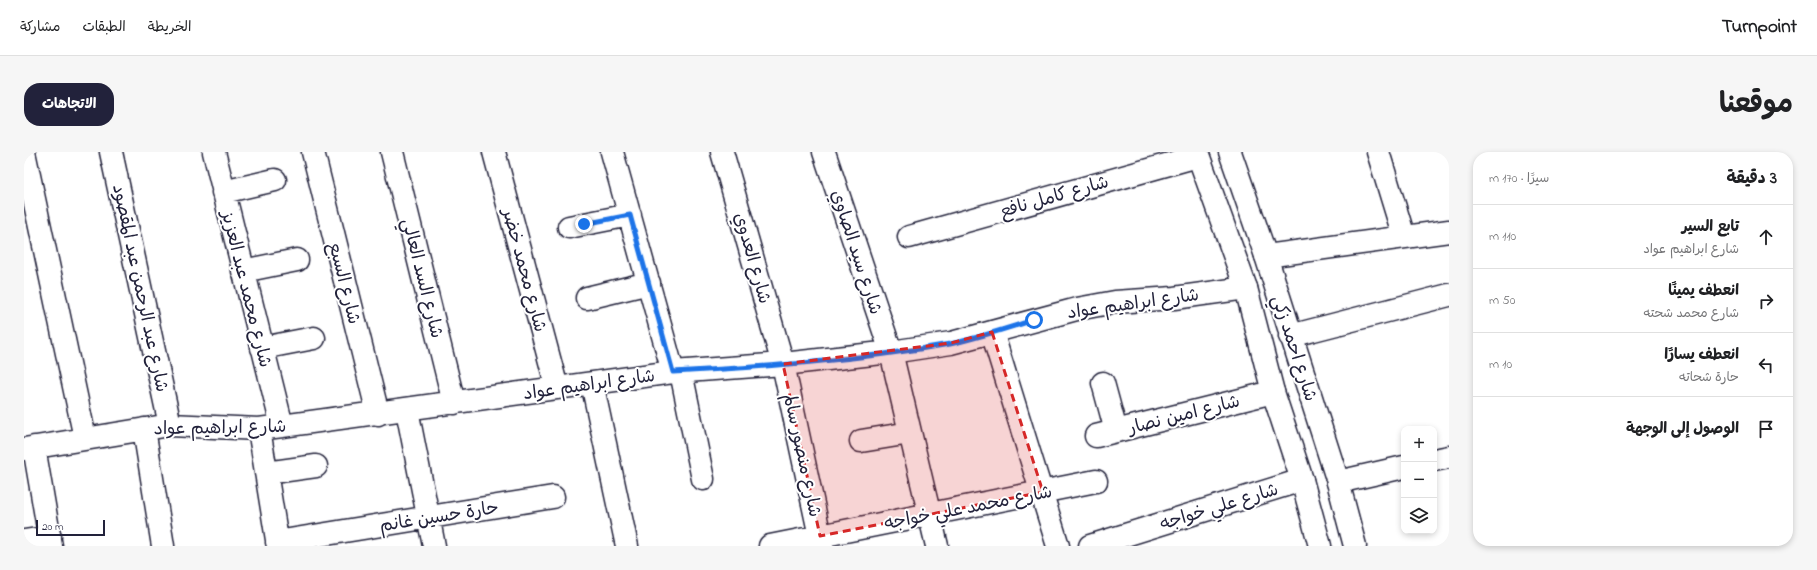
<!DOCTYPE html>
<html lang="ar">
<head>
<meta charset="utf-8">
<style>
	body { margin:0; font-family:"Indie Flower","Playpen Sans Arabic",sans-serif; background:#f6f6f6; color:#202124; direction:rtl }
	.controls { position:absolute; right:12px; bottom:12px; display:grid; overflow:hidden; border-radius:8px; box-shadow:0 2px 6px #0003 }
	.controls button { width:36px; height:36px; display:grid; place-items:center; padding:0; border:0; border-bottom:1px solid #e0e0e0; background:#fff; color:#202124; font:20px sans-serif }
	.scale { position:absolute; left:12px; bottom:10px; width:69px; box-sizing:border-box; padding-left:4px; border:2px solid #22223b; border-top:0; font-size:11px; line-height:14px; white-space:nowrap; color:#22223b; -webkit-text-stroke:3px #fff; paint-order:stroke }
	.stop { position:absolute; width:12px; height:12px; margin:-9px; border:3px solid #1a73e8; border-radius:50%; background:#fff }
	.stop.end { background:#1a73e8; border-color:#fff; box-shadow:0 1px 4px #0008 }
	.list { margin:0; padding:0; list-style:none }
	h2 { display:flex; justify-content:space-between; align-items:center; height:52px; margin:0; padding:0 16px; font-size:17px }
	h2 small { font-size:13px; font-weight:400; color:#757577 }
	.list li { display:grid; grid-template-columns:26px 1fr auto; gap:12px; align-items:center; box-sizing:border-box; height:64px; padding:0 16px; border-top:1px solid #e0e0e0 }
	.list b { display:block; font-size:15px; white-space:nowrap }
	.list p { margin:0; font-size:13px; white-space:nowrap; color:#757577 }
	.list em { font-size:13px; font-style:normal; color:#757577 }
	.icon { flex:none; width:22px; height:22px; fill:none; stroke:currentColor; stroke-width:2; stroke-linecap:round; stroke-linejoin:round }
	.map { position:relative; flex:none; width:1425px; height:394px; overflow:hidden; direction:ltr; border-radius:16px }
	header { display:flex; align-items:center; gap:24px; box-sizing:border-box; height:56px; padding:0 20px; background:#fff; border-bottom:1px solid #e0e0e0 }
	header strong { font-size:19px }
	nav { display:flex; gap:22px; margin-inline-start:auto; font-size:14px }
	.intro { display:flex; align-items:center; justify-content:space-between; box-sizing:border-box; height:96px; padding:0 24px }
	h1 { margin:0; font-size:28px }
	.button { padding:10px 18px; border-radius:16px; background:#22223b; color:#fff; font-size:14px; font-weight:700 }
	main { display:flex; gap:24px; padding:0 24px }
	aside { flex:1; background:#fff; border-radius:16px; box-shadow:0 2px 6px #0003 }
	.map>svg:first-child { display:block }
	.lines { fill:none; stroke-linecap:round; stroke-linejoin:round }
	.street-casing { stroke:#22223b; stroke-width:25 }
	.secondary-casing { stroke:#22223b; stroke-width:25 }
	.street { stroke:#fff; stroke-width:22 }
	.secondary { stroke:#fff; stroke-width:22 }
	.route { stroke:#1a73e8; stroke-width:5 }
	.marked { fill:#d62828; fill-opacity:0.2; stroke:#d62828; stroke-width:3; stroke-dasharray:8 5; stroke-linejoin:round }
	.labels { text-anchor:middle; stroke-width:4; stroke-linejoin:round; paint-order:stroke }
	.street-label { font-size:18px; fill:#22223b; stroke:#fff }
</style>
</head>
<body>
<header>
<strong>Turnpoint</strong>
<nav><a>الخريطة</a><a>الطبقات</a><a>مشاركة</a></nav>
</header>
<div class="intro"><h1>موقعنا</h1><a class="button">الاتجاهات</a></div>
<main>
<aside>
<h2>3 دقيقة<small>سيرًا · 170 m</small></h2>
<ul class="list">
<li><svg class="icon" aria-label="ahead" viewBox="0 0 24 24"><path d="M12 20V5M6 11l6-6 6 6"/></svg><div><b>تابع السير</b><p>شارع ابراهيم عواد</p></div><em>110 m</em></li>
<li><svg class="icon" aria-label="right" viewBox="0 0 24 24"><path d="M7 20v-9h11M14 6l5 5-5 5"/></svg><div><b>انعطف يمينًا</b><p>شارع محمد شحته</p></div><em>50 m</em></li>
<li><svg class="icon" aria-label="left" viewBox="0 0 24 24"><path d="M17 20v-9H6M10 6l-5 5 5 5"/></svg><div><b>انعطف يسارًا</b><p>حارة شحاته</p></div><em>10 m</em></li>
<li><svg class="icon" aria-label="arrive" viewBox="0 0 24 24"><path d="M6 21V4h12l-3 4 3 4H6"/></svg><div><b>الوصول إلى الوجهة</b></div></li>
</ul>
</aside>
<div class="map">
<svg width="1425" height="394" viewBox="0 0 1425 394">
	<rect width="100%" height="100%" fill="#fff"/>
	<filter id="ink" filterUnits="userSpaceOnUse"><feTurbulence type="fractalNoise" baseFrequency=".025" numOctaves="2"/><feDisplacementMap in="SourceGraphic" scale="8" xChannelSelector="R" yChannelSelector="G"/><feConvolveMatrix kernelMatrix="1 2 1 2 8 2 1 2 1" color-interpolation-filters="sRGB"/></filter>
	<g filter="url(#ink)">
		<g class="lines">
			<defs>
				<path id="street" d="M0 0 61 286
					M87 0 146 273
					M190 0 258 274
					M289 0 354 262
					M368 0 430 251
					M470 0 533 236
					M588 0 649 220
					M698 0 759 212 798 394
					M800 0 867 200 913 394
					M1354 0 1380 85
					M199 40 251 28
					M545 75 606 63
					M885 85 1174 4
					M1242 104 1425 79
					M219 119 273 108
					M563 146 625 131
					M968 180 1034 394
					M1266 184 1425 143
					M238 196 290 186
					M657 220 679 327
					M568 231 603 394
					M1079 231 1092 279
					M383 258 410 394
					M120 277 139 394
					M235 277 254 394
					M1072 284 1249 240
					M837 289 886 281
					M10 295 27 394
					M0 297 146 273 235 277 258 274 649 220 759 212 867 200 927 191 1053 157 1091 150 1150 146 1222 136
					M1410 308 1425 305
					M242 321 292 314
					M1314 330 1380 315
					M0 389 26 385
					M253 390 529 345
					M746 394 1072 329
					M1066 394 1278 328"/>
				<path id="secondary" d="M1173 0 1222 136 1249 240 1278 328 1296 394
					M1206 0 1242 104 1314 330 1331 394"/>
			</defs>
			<use href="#street" class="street-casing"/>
			<use href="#secondary" class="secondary-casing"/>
			<use href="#street" class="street"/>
			<use href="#secondary" class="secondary"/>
		</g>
	</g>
	<g class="lines" filter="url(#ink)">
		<path class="route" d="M560 72 606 63 649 220C741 215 835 208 926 192 954 186 983 176 1010 168"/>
	</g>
	<path class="marked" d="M968 180 1019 340 796 384 759 212 927 191Z"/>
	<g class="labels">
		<g class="street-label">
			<text transform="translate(1030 44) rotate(-16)" y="6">شارع كامل نافع</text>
			<text transform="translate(833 100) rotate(72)" y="6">شارع سيد الصاوي</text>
			<text transform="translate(729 106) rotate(74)" y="6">شارع العدوي</text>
			<text transform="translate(501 118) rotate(75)" y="6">شارع محمد خضر</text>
			<text transform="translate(399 126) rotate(76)" y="6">شارع السد العالي</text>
			<text transform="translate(321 131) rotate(76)" y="6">شارع السبع</text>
			<text transform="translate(117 136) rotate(78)" y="6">شارع عبد الرحمن عبد المقصود</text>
			<text transform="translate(223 137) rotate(76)" y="6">شارع محمد عبد العزيز</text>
			<text transform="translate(1109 151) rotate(-8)" y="6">شارع ابراهيم عواد</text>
			<text transform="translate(1271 196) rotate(72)" y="6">شارع احمد زكي</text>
			<text transform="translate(565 232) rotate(-8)" y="6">شارع ابراهيم عواد</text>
			<text transform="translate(1160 262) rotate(-14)" y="6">شارع امين نصار</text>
			<text transform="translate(196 275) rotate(-1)" y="6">شارع ابراهيم عواد</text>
			<text transform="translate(779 303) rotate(78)" y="6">شارع منصور سالم</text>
			<text transform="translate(1195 354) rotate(-17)" y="6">شارع علي خواجه</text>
			<text transform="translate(944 355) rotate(-11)" y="6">شارع محمد علي خواجه</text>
			<text transform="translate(415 364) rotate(-9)" y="6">حارة حسين غانم</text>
		</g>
	</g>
</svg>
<div class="controls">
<button>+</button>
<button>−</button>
<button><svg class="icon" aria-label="layers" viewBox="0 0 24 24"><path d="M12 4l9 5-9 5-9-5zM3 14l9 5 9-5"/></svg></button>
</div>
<div class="scale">20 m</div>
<div class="stop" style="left:1010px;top:168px"></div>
<div class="stop end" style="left:560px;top:72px"></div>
</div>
</main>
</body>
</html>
